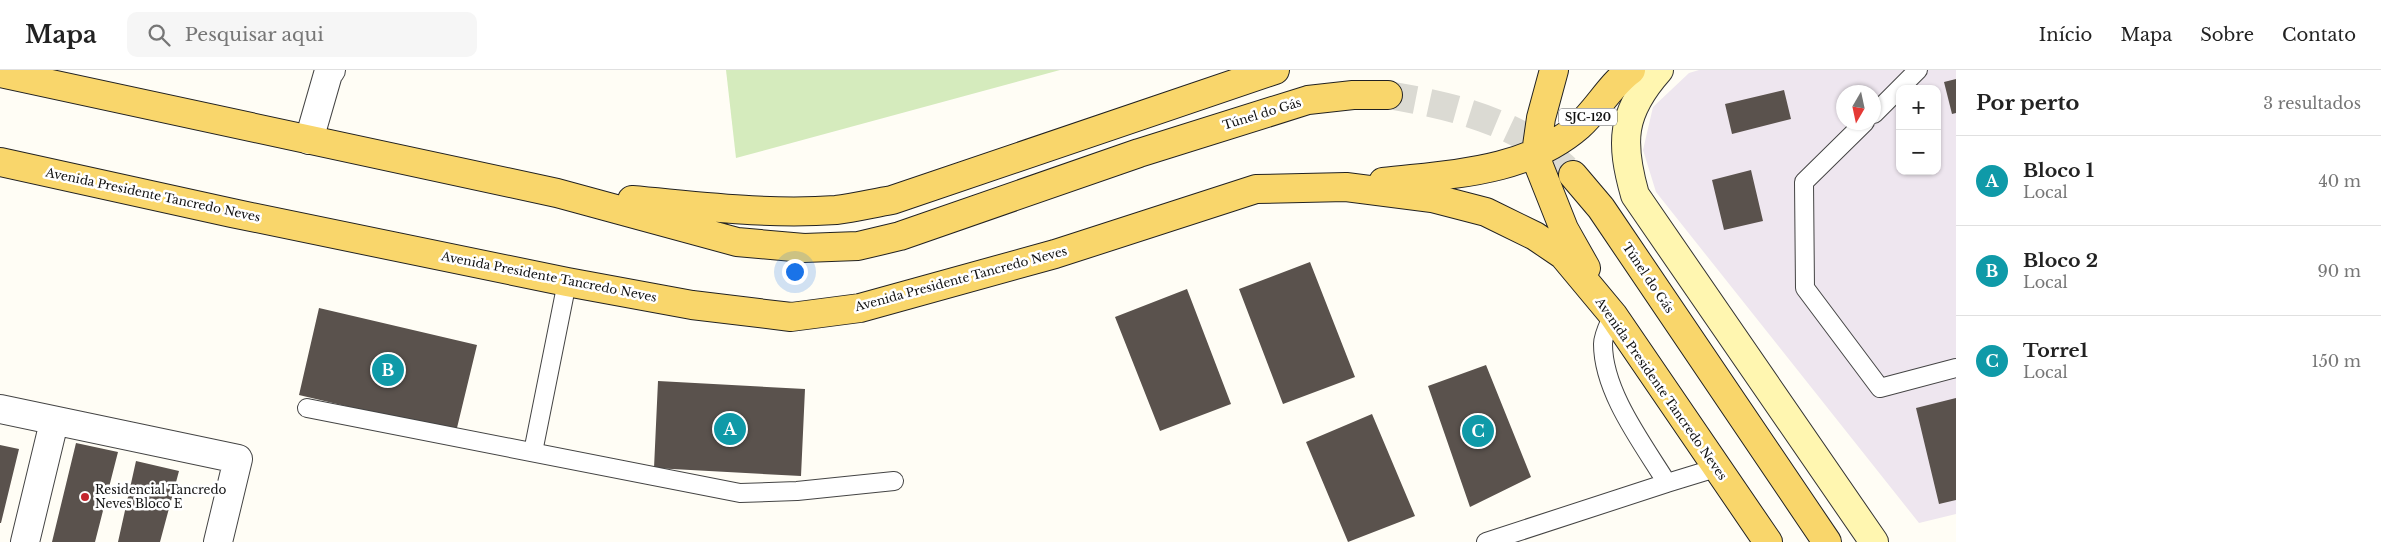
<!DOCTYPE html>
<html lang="pt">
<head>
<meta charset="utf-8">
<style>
	body { margin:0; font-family:"Libre Baskerville",serif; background:#f6f6f6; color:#222 }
	.controls { position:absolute; right:15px; top:15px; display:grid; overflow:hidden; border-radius:10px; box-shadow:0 1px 4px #0004 }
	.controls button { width:45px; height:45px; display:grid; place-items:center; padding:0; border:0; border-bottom:1px solid #e0e0e0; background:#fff; color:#222; font:25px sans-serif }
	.compass { position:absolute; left:1836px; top:15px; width:45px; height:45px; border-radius:50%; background:#fff; box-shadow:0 1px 4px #0004; rotate:189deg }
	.you { position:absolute; left:794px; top:201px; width:18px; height:18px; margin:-12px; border:4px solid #fff; border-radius:50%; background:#1a73e8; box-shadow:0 0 0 8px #1a73e833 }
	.badge { display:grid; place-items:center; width:32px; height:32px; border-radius:50%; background:#2563eb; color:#fff; font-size:16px; font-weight:700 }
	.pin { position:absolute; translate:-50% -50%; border:2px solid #fff; box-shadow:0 1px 5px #0006 }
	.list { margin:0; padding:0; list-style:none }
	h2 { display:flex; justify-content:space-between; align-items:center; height:65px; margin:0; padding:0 20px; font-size:21px }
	h2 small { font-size:16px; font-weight:400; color:#767676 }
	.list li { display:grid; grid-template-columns:32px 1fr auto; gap:15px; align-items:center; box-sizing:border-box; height:90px; padding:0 20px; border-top:1px solid #e0e0e0 }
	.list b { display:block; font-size:19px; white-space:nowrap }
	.list p { margin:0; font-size:16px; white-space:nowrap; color:#767676 }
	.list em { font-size:16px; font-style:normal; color:#767676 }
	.icon { flex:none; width:28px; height:28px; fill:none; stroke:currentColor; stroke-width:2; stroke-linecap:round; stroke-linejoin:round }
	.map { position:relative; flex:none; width:1956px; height:472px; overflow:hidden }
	header { display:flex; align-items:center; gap:30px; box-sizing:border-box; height:70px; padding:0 25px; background:#fff; border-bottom:1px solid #e0e0e0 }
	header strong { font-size:24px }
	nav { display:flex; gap:28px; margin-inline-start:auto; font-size:18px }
	.search { width:350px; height:45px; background:#f6f6f6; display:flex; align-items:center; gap:12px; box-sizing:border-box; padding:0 18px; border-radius:10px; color:#767676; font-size:19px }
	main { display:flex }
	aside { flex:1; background:#fff }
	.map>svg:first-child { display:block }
	.industrial { fill:#eee6ef; fill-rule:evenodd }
	.green { fill:#d5ebbd }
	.building { fill:#5a524d }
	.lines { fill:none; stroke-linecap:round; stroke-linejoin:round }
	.primary-tunnel { stroke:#dbdad3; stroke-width:28; stroke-dasharray:28 14; stroke-linecap:butt }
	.service-casing { stroke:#444; stroke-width:20 }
	.minor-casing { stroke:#444; stroke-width:30 }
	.secondary-casing { stroke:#333; stroke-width:30 }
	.primary-casing { stroke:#222; stroke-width:30 }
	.service { stroke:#fff; stroke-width:18 }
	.minor { stroke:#fff; stroke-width:28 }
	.secondary { stroke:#fff6b0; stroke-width:28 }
	.primary { stroke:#f9d66b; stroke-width:28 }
	.poi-dot { fill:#c4262e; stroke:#fff; stroke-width:2 }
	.labels { text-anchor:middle; stroke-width:5; stroke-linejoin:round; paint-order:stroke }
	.shield { fill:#fff; stroke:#585858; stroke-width:1 }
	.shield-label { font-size:11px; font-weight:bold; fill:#111 }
	.street-label { font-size:12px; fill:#111; stroke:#fff }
	.poi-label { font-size:12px; fill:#111; stroke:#fff; text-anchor:start }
</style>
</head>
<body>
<header>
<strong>Mapa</strong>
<div class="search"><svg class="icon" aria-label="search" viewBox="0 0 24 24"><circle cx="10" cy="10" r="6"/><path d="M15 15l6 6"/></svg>Pesquisar aqui</div>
<nav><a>Início</a><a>Mapa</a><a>Sobre</a><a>Contato</a></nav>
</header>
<main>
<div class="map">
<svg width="1956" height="472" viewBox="0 0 1956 472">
	<rect width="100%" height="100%" fill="#fffdf5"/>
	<path class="industrial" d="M1699 0H1956V444L1919 453 1656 122 1643 80 1653 37 1689 3ZM1900 19H1937V101H1900ZM1844 22H1874V52H1844Z"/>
	<path class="green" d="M726 0H1060L736 88Z"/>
	<path class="building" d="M1956 9V43L1952 44 1944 12Z
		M1784 20 1791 49 1732 64 1725 34Z
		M1751 100 1763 151 1724 160 1712 110Z
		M1310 192 1355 307 1283 334 1239 219Z
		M1187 219 1231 334 1160 361 1115 247Z
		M319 238 477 275 456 362 299 325Z
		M1486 295 1531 407 1470 437 1428 316Z
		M658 311 805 319 801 406 654 398Z
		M1956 328V430L1939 434 1916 338Z
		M1372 344 1415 446 1348 472 1306 372Z
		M76 373 118 382 95 472H52Z
		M0 375 19 379 1 453H0Z
		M136 391 179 401 160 472H118Z"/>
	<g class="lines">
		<path class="primary-tunnel" d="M1388 25C1435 33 1482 43 1525 67 1542 76 1558 92 1573 105"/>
		<defs>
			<path id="service" d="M1874 44 1918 0
				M1865 52 1804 112 1805 218 1880 318 1956 298
				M1613 245C1609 254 1603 265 1603 274 1603 322 1643 374 1667 413L1716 398
				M307 338 740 423 797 421 894 411
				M533 382 567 212
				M1486 472 1667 413"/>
			<path id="minor" d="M309 70 328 4 331 0
				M0 339 238 389 218 472
				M25 472 54 352"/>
			<path id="secondary" d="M1659 0C1621 43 1620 72 1635 125L1874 472"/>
			<path id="primary" d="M1554 0 1541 48 1536 83 1539 96 1564 159 1586 198
				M0 3 557 123 737 172 804 178 858 176 900 166 1139 83 1308 30 1353 25H1388
				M0 92 232 143 567 212 692 235 791 247 860 238 1055 184 1256 119 1346 117 1432 128 1486 142 1535 166 1563 185 1613 245 1768 472
				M1573 105 1601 138 1827 472
				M1383 112C1450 104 1525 103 1579 56 1598 39 1610 15 1631 0
				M632 130C700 136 767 145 836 140 854 138 874 133 892 130L1275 0"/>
		</defs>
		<use href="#service" class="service-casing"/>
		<use href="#minor" class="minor-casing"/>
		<use href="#secondary" class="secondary-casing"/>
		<use href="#primary" class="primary-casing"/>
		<use href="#service" class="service"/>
		<use href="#minor" class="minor"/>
		<use href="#secondary" class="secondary"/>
		<use href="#primary" class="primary"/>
	</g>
	<circle class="poi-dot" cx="85" cy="427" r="5"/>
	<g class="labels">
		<rect class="shield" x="1559" y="38.5" width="58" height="17" rx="4"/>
		<g class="shield-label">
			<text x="1588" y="51">SJC-120</text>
		</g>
		<g class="street-label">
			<text transform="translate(1262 44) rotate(-17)" y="4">Túnel do Gás</text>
			<text transform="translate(153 125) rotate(12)" y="4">Avenida Presidente Tancredo Neves</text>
			<text transform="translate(549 207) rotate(11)" y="4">Avenida Presidente Tancredo Neves</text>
			<text transform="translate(1648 208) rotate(56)" y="4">Túnel do Gás</text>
			<text transform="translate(961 209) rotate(-15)" y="4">Avenida Presidente Tancredo Neves</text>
			<text transform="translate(1661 319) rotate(55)" y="4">Avenida Presidente Tancredo Neves</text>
		</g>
		<g class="poi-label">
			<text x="95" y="424">Residencial Tancredo<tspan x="95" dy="14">Neves Bloco E</tspan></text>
		</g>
	</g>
</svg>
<div class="controls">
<button>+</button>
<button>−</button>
</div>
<svg class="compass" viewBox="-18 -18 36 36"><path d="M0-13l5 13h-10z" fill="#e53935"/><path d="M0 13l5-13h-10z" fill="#767676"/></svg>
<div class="you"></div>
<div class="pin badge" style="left:730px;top:359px;background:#0f9aa8">A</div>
<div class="pin badge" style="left:388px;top:300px;background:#0f9aa8">B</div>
<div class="pin badge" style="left:1478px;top:361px;background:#0f9aa8">C</div>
</div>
<aside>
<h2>Por perto<small>3 resultados</small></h2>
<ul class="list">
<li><span class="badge" style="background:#0f9aa8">A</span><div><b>Bloco 1</b><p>Local</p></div><em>40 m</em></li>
<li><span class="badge" style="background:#0f9aa8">B</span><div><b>Bloco 2</b><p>Local</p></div><em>90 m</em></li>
<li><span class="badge" style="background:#0f9aa8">C</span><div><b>Torre1</b><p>Local</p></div><em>150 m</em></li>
</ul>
</aside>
</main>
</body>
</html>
